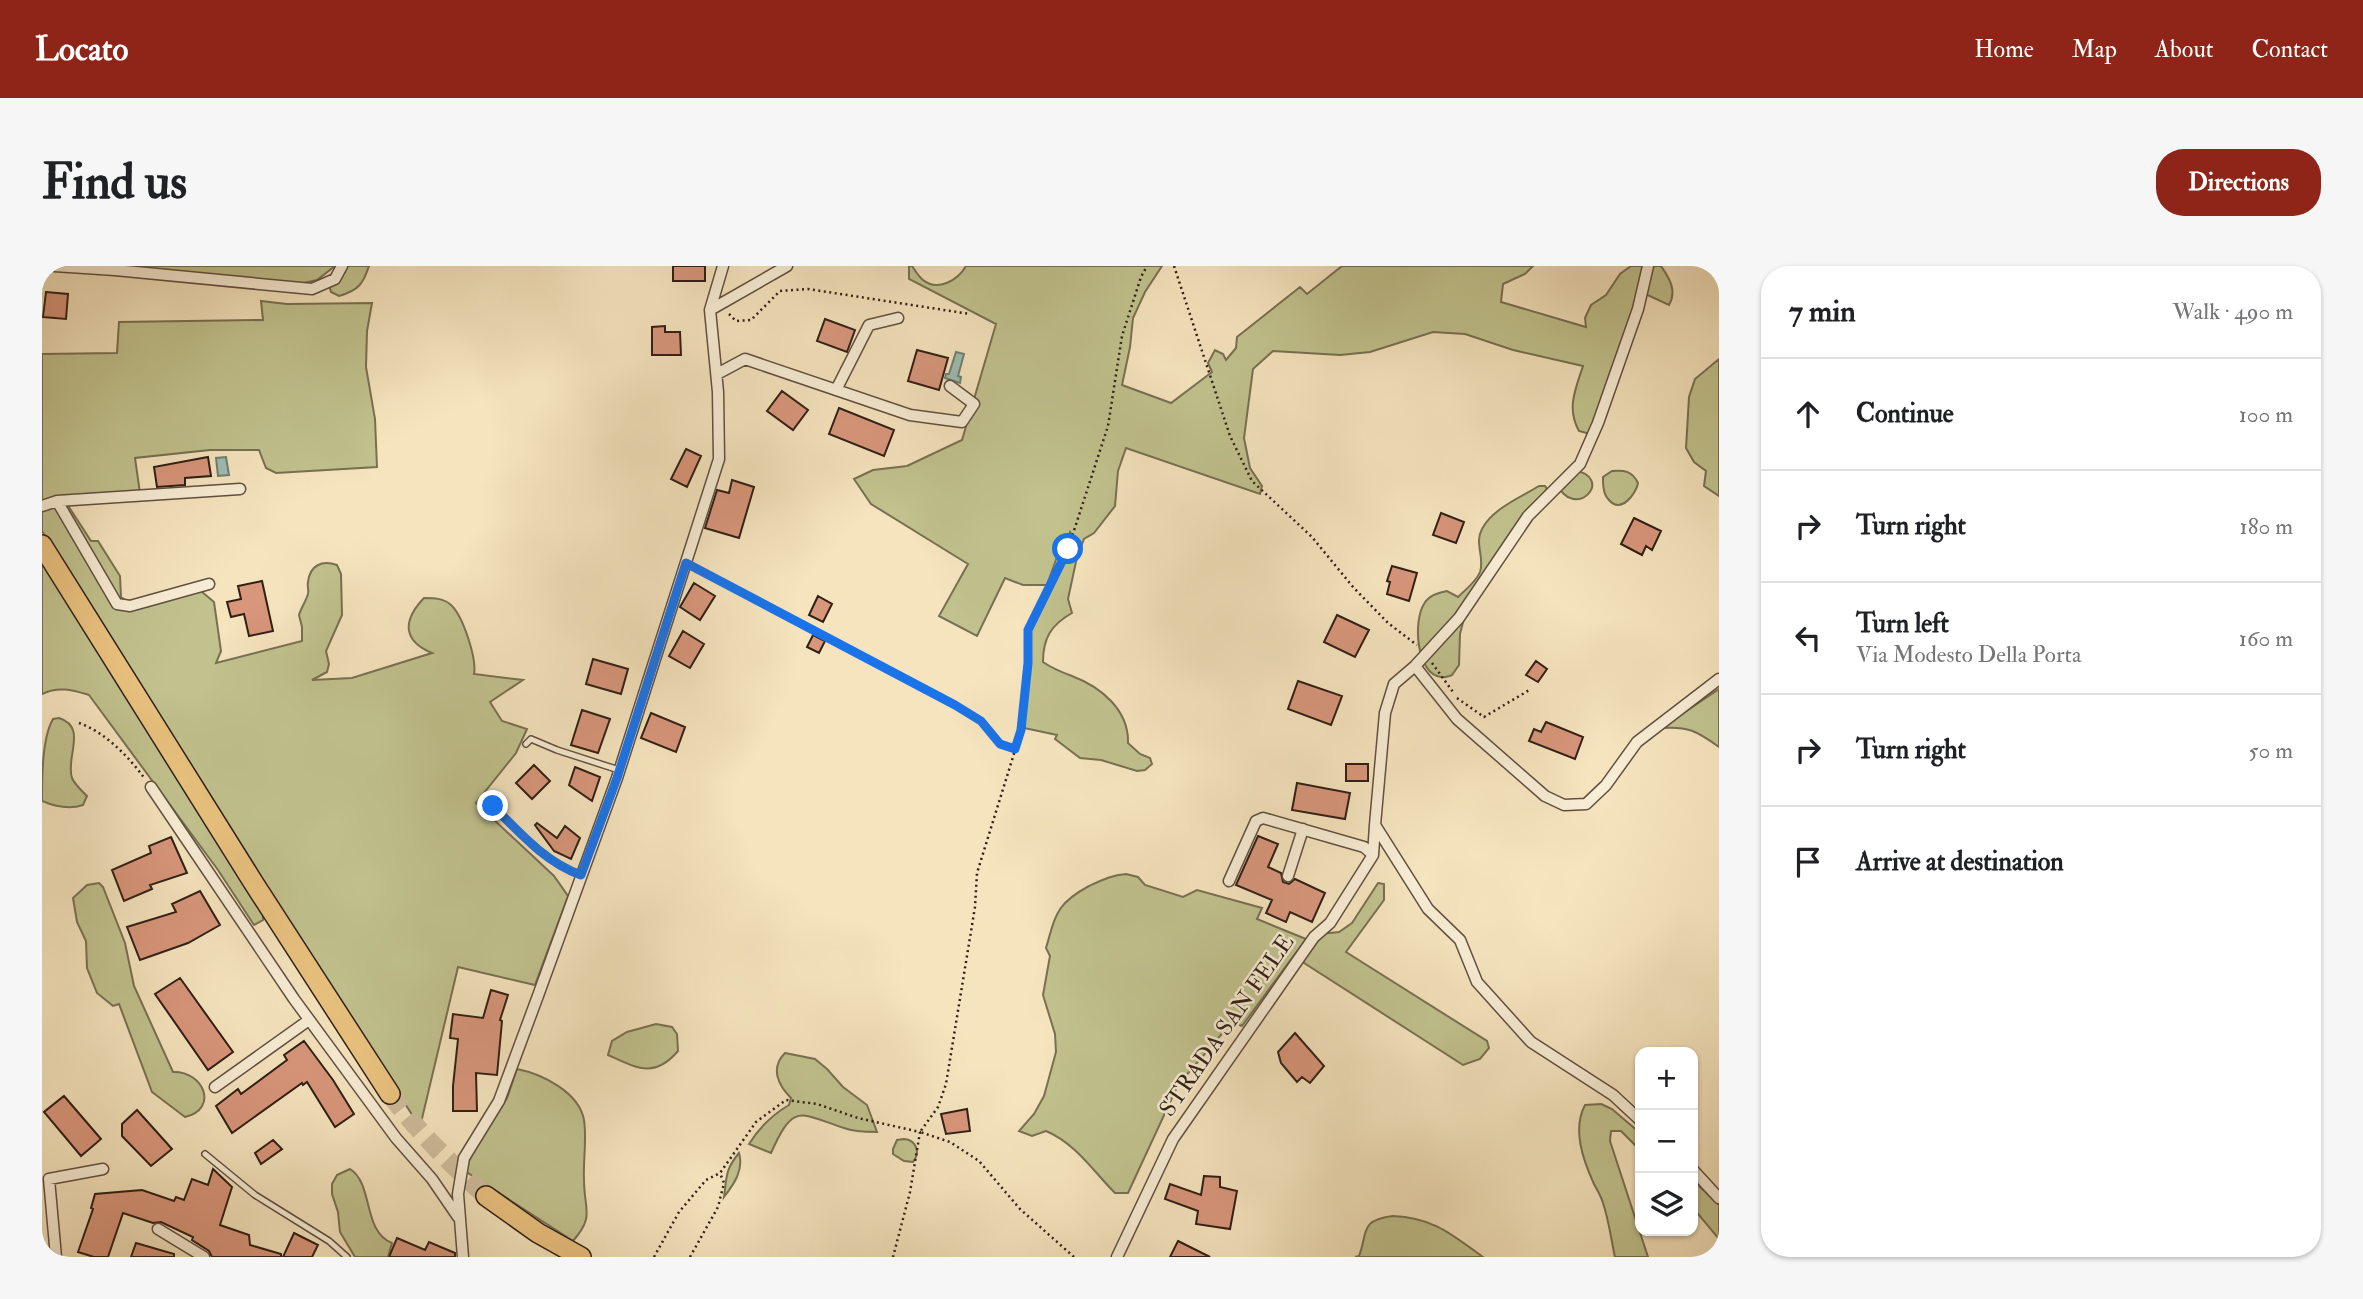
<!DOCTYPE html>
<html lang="en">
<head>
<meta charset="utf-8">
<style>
	body { margin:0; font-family:"IM FELL Double Pica",serif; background:#f6f6f6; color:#202124 }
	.controls { position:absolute; right:21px; bottom:21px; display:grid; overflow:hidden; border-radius:14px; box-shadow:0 2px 5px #0004 }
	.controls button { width:63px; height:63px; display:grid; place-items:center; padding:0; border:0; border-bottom:2px solid #e0e0e0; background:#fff; color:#202124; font:35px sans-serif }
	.stop { position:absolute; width:21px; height:21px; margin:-16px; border:5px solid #1a73e8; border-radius:50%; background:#fff }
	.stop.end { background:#1a73e8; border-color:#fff; box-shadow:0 2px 7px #0008 }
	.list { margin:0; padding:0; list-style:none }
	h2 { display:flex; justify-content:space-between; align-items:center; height:91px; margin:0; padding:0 28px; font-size:30px }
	h2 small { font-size:23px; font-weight:400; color:#757577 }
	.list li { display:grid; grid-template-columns:46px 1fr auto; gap:21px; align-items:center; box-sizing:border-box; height:112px; padding:0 28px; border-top:2px solid #e0e0e0 }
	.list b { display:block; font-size:26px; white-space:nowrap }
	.list p { margin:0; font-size:23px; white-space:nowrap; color:#757577 }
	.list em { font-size:23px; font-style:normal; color:#757577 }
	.icon { flex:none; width:38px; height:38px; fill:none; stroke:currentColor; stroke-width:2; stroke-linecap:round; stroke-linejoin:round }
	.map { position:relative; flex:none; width:1677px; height:991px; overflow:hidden; border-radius:28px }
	header { display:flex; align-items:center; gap:42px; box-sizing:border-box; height:98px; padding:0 35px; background:#8f2418; color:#fff }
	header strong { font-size:33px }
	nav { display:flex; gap:38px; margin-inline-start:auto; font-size:24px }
	.intro { display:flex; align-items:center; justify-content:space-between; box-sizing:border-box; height:168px; padding:0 42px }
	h1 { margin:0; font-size:49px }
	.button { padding:18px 32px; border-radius:28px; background:#8f2418; color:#fff; font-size:24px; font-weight:700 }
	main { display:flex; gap:42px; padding:0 42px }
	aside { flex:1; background:#fff; border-radius:28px; box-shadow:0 2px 5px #0004 }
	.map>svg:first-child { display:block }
	.green { fill:#c1c28e; stroke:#787052; stroke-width:2 }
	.water { fill:#9cbeb3; stroke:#717e74; stroke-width:2 }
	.building { fill:#d8967b; stroke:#301f16; stroke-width:2 }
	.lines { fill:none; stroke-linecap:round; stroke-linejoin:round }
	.highway-tunnel { stroke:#cebd9c; stroke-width:19; stroke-dasharray:19 10; stroke-linecap:butt }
	.lane-casing { stroke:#615040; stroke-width:8 }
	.street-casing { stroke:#615040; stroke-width:13 }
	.highway-casing { stroke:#301f16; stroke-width:22 }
	.path { stroke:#301f16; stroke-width:2.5; stroke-dasharray:2 3.5; stroke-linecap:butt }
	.lane { stroke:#f8edd5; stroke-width:5 }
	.street { stroke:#f8edd5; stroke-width:10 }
	.highway { stroke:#eac27f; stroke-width:19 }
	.route { stroke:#1a73e8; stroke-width:9 }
	.labels { text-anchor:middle; stroke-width:5; stroke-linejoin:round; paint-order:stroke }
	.street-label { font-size:23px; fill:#301f16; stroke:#f8edd5 }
</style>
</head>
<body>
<header>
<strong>Locato</strong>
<nav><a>Home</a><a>Map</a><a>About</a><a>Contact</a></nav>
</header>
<div class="intro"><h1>Find us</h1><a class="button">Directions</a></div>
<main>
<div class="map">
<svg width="1677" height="991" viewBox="0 0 1677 991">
	<rect width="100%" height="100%" fill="#f5e4be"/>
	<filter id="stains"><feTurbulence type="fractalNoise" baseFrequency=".00286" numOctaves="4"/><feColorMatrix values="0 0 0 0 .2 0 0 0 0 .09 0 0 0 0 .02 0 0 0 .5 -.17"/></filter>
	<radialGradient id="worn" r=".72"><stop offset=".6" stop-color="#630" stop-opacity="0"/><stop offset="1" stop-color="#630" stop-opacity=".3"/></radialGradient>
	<path class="green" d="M86 0H293L275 14 257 18Z
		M302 0H327C321 18 317 24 297 30L289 26 286 16Z
		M867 0H870C873 4 876 10 881 14 896 26 916 14 924 0H1120L1103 26 1091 52 1088 81 1080 119 1129 137 1170 106 1166 97 1173 84 1181 88 1184 94 1194 82 1195 71 1258 21 1265 28 1300 0H1491L1483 8 1461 18 1459 36 1544 61 1543 52 1549 39 1564 29 1578 8 1589 0H1605L1601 20 1548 168 1537 165C1524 142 1534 122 1541 100L1471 84 1423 68 1391 66 1328 86 1298 89 1231 85 1211 103 1202 172 1208 202 1220 220 1218 228 1084 182 1076 205 1073 240 1052 267 1042 273 1035 291 1026 333 1030 347C1009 359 1001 372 1001 396 1011 403 1019 406 1030 410 1059 421 1087 444 1086 477L1098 488 1108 492 1110 498 1103 504 1095 505 1059 494 1038 492 1013 473 1015 469 982 462 989 387 986 381 987 365 1027 281 1031 270 1028 266 1022 281 1020 277 1005 319H981L963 312 935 370 897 350 926 298 829 238 812 213 831 204 865 200 920 174 954 58 867 13Z
		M1608 0H1619C1628 13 1635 25 1627 39L1601 27Z
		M219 35 245 38 330 37 325 65 324 101 333 153 335 201 234 207 224 202 217 184H168L93 192 98 227 0 235V88L75 87 77 56 221 54Z
		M1677 93V230L1662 220 1664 205 1652 196 1644 182 1647 131 1653 113Z
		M1531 204C1575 211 1532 258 1514 216L1523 206Z
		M1570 205C1583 204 1590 205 1596 217 1594 228 1579 248 1567 234 1561 228 1561 219 1561 211Z
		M1497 220H1503L1505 223 1425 341 1418 368 1417 399 1410 409C1409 410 1400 412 1399 411 1374 408 1371 355 1382 338 1387 329 1396 327 1405 325L1416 331C1424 323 1434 316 1438 306 1443 292 1432 277 1440 263 1450 243 1479 231 1497 220Z
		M25 238 49 275H56L78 310 79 331 93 341 159 325 172 336 179 385 174 397 260 375V361L257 349C259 342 264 335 266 328 267 324 265 320 266 316 268 299 280 294 295 299L299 308 300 349 284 385 287 398 285 406 270 414 310 412 390 387C361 375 360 355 382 332 391 332 402 332 409 339 421 350 435 393 432 408L481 414 448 436 460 455 485 463 474 487 434 537 512 610 526 630 493 719 416 701 378 861 216 610 208 593 0 265V243Z
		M0 295 221 649V654L212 659 176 604 47 429C30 424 17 420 0 428Z
		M1677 423V481C1655 465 1646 460 1619 462Z
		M17 452C46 461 23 492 30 512 33 519 40 525 45 530L41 539C27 544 14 541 0 535 0 511 0 472 11 453Z
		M1084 608 1096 611 1103 619 1141 631 1155 624 1220 642 1215 653 1264 673 1200 760 1190 756 1136 819 1086 927H1073C1052 906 1033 877 1004 865L990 870 977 865 992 848 1002 830 1014 786 1013 768 1001 729 1008 690 1004 682C1014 648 1014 638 1047 620 1060 614 1070 609 1084 608Z
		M57 617 61 621 83 677 92 720 131 806C162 805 177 843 143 851L110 826 77 738 71 740 55 727 45 702 44 675 35 656 31 632 45 619Z
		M1336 617 1342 618V634L1304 686 1445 775 1447 782 1438 793 1421 799 1259 695 1278 668 1297 666 1310 657Z
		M614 758 630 761 635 768 636 785C612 813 595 802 566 789L570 775 585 766Z
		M743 787 773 793 785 803 801 821 825 839 835 866C824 866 812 866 802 862 758 848 752 835 729 887L707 878C717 862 730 849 747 839L749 832C736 819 728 802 743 787Z
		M475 803C500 808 537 826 542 854 545 873 541 895 542 914 542 944 553 950 531 975L423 905 430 888 465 832Z
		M1559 838 1570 843 1598 867V884L1579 865H1569L1568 875 1606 991H1573C1569 973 1567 955 1561 937 1559 930 1555 924 1552 918 1541 894 1530 863 1543 839Z
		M862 873C874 874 879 886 871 896L862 895 851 888V883L855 874Z
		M697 887C702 904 692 918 682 931 685 910 683 904 697 887Z
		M308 903C332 918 320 965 350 977L346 991H313L298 966 296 946 290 928V918L295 909Z
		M1651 914 1677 939V973L1651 942Z
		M1351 950C1392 952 1409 968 1441 991H1313L1317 990C1326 967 1317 954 1351 950Z"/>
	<path class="water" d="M914 86 922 88 916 110 919 111 918 117 903 112 904 108H907Z
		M184 191 187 209 176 210 174 192Z"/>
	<path class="building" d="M631 0H663V15H631Z
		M4 26 26 28 24 53 1 51Z
		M783 53 813 64 805 86 775 75Z
		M623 60V66H638L639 89H610V61Z
		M875 84 906 92 897 124 866 115Z
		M740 125 766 144 751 164 725 145Z
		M797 142 852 164 842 190 787 168Z
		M644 183 659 190 645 221 629 213Z
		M166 191 169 210 143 212V219L115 221 112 201Z
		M690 214 712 221 697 272 663 262 675 224 687 227Z
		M1399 247 1422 256 1414 277 1391 269Z
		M1592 252 1619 265 1610 284 1604 280 1600 289 1579 278Z
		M1350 300 1375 307 1367 335 1345 328 1348 316 1345 315Z
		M220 315 231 365 207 370 202 348 189 351 185 336 199 333 196 320Z
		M652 317 673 330 658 354 638 341Z
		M776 330 790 338 781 356 767 349Z
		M1295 349 1327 364 1313 391 1282 376Z
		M641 365 662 378 648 402 627 390Z
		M771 369 783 375 777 387 765 381Z
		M551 393 586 403 579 428 544 418Z
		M1494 395 1505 403 1496 416 1484 409Z
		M1256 415 1300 430 1289 459 1246 443Z
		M540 444 568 453 556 487 529 479Z
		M609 447 643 461 634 486 599 472Z
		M1504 456 1541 471 1533 493 1487 475 1492 463 1499 466Z
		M1304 498H1326V515H1304Z
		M492 499 508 515 490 533 474 517Z
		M533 501 558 511 550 535 527 519Z
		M1255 517 1308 527 1303 553 1250 544Z
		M495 557 515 572 523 560 538 572 529 593 512 585 493 559Z
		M1216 570 1236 578 1226 601 1239 607 1241 616 1247 618 1253 613 1283 627 1270 656 1248 646 1244 656 1224 647 1230 634 1194 619Z
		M129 571 145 607 108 619 110 623 82 635 70 604 109 587 107 580Z
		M158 625 178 659 146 677 98 694 85 661 134 646 130 638Z
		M138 712 191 786 166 804 113 728Z
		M449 724 466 729 458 754 460 755 455 809 434 807 435 845H411V820L416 773 408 772 411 748 441 752Z
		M1253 767 1282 800 1268 817 1260 811 1255 816 1239 797 1236 786Z
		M262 775 291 814 312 848 293 861 265 816 261 819 260 817 190 867 174 840 196 823 199 828 245 794 242 789Z
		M22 830 59 873 39 890 2 846Z
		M925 843 928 865 904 868 899 848Z
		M95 844 130 883 109 900 80 870V858Z
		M231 874 240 883 219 898 213 887Z
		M171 903 190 921 178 959 207 969 208 979 239 988V991H170L167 985 150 974 151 971 119 956 111 957 81 947 66 991H52L36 986 51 943 49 942 53 928 100 924 132 935 134 931 142 934 150 913 166 919Z
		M1162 910 1178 911V921L1195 925 1188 963 1154 958 1156 945 1123 933 1128 918 1159 929Z
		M252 967 276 979 270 991H241Z
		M355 972 383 984 387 976 413 987V991H347Z
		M1136 975 1168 991H1128Z
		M94 977 132 988V991H89Z"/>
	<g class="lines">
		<path class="highway-tunnel" d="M348 828C376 866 409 898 444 930"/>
		<defs>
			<path id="lane" d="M484 478 489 473 515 484 577 504
				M451 540C478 567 503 596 539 609
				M163 888 213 929 287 975 305 991"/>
			<path id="street" d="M12 0 73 4V0
				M73 4 270 23 293 13 300 0
				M668 44 745 0
				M675 108 703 93 868 149 920 156 932 138 908 120
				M794 124 827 59 856 52
				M15 235 75 338 88 340 167 318
				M0 240 15 235 198 223
				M1373 400 1415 453 1503 530 1522 539 1544 538 1564 519 1595 476 1677 413
				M109 521 252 733 354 872 390 913 416 951
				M1246 610 1261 563
				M1187 615 1214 555 1221 552 1322 581 1331 589
				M173 821 267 754
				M1598 854 1571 829 1489 776 1435 716 1418 674 1386 643 1333 559 1343 447 1352 418 1373 400 1417 352 1486 250 1538 198 1556 157 1596 43 1606 0
				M1651 904 1677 932
				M116 963 162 991
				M14 991 7 913 61 903
				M421 991 416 928 422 892 457 835 497 727 575 512 677 193 676 126 668 44 681 0
				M1075 991 1131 873 1272 671 1288 657 1331 589 1333 559"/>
			<path id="highway" d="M0 279 211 616 348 828
				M444 930 496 967 539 991"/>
		</defs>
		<use href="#lane" class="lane-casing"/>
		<use href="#street" class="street-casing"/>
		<use href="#highway" class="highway-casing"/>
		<path class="path" d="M1132 0 1188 170 1210 215 1270 271 1311 321 1346 357 1375 379
			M687 48 694 55 709 54 738 25 766 23 928 48
			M655 303 913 439 938 455 958 478 973 483
			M1390 397 1411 426
			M1415 432 1442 451 1489 423
			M37 457C63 466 87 491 103 513
			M612 991 637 946 664 914 678 907 714 856 744 834 775 838 816 852 878 866 868 926 851 991
			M648 991 676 941 682 917 678 907
			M1032 991 978 943 937 895 908 876 878 866 896 841 904 818 933 641 935 607 979 465 986 397V364L1026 283 1066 160 1080 70 1099 11 1105 0"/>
		<use href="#lane" class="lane"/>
		<use href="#street" class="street"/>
		<use href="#highway" class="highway"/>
	</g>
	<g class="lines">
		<path class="route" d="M451 540C478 567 503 596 539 609L575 512 644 297 913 439 939 455 958 478 973 483 979 464 986 397V364L1026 283"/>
	</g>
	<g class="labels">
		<g class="street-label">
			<text transform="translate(1184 759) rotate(-55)" y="8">STRADA SAN FELE</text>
		</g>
	</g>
	<rect width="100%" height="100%" filter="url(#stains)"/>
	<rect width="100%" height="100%" fill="url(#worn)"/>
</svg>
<div class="controls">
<button>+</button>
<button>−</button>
<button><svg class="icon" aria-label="layers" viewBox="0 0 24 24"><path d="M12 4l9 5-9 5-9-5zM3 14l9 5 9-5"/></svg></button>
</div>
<div class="stop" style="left:1026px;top:283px"></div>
<div class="stop end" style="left:451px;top:540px"></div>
</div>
<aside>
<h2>7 min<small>Walk · 490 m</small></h2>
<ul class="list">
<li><svg class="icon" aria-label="ahead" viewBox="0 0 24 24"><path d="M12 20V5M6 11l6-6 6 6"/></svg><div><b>Continue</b></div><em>100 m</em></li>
<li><svg class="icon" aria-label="right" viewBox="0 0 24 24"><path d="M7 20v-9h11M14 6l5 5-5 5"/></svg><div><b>Turn right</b></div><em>180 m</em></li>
<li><svg class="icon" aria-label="left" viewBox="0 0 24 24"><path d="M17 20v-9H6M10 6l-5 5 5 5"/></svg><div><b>Turn left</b><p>Via Modesto Della Porta</p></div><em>160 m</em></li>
<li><svg class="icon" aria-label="right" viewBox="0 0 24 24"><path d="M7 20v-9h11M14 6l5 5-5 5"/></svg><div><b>Turn right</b></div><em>50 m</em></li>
<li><svg class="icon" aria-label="arrive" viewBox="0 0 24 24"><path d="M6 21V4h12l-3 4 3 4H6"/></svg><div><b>Arrive at destination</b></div></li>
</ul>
</aside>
</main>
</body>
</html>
